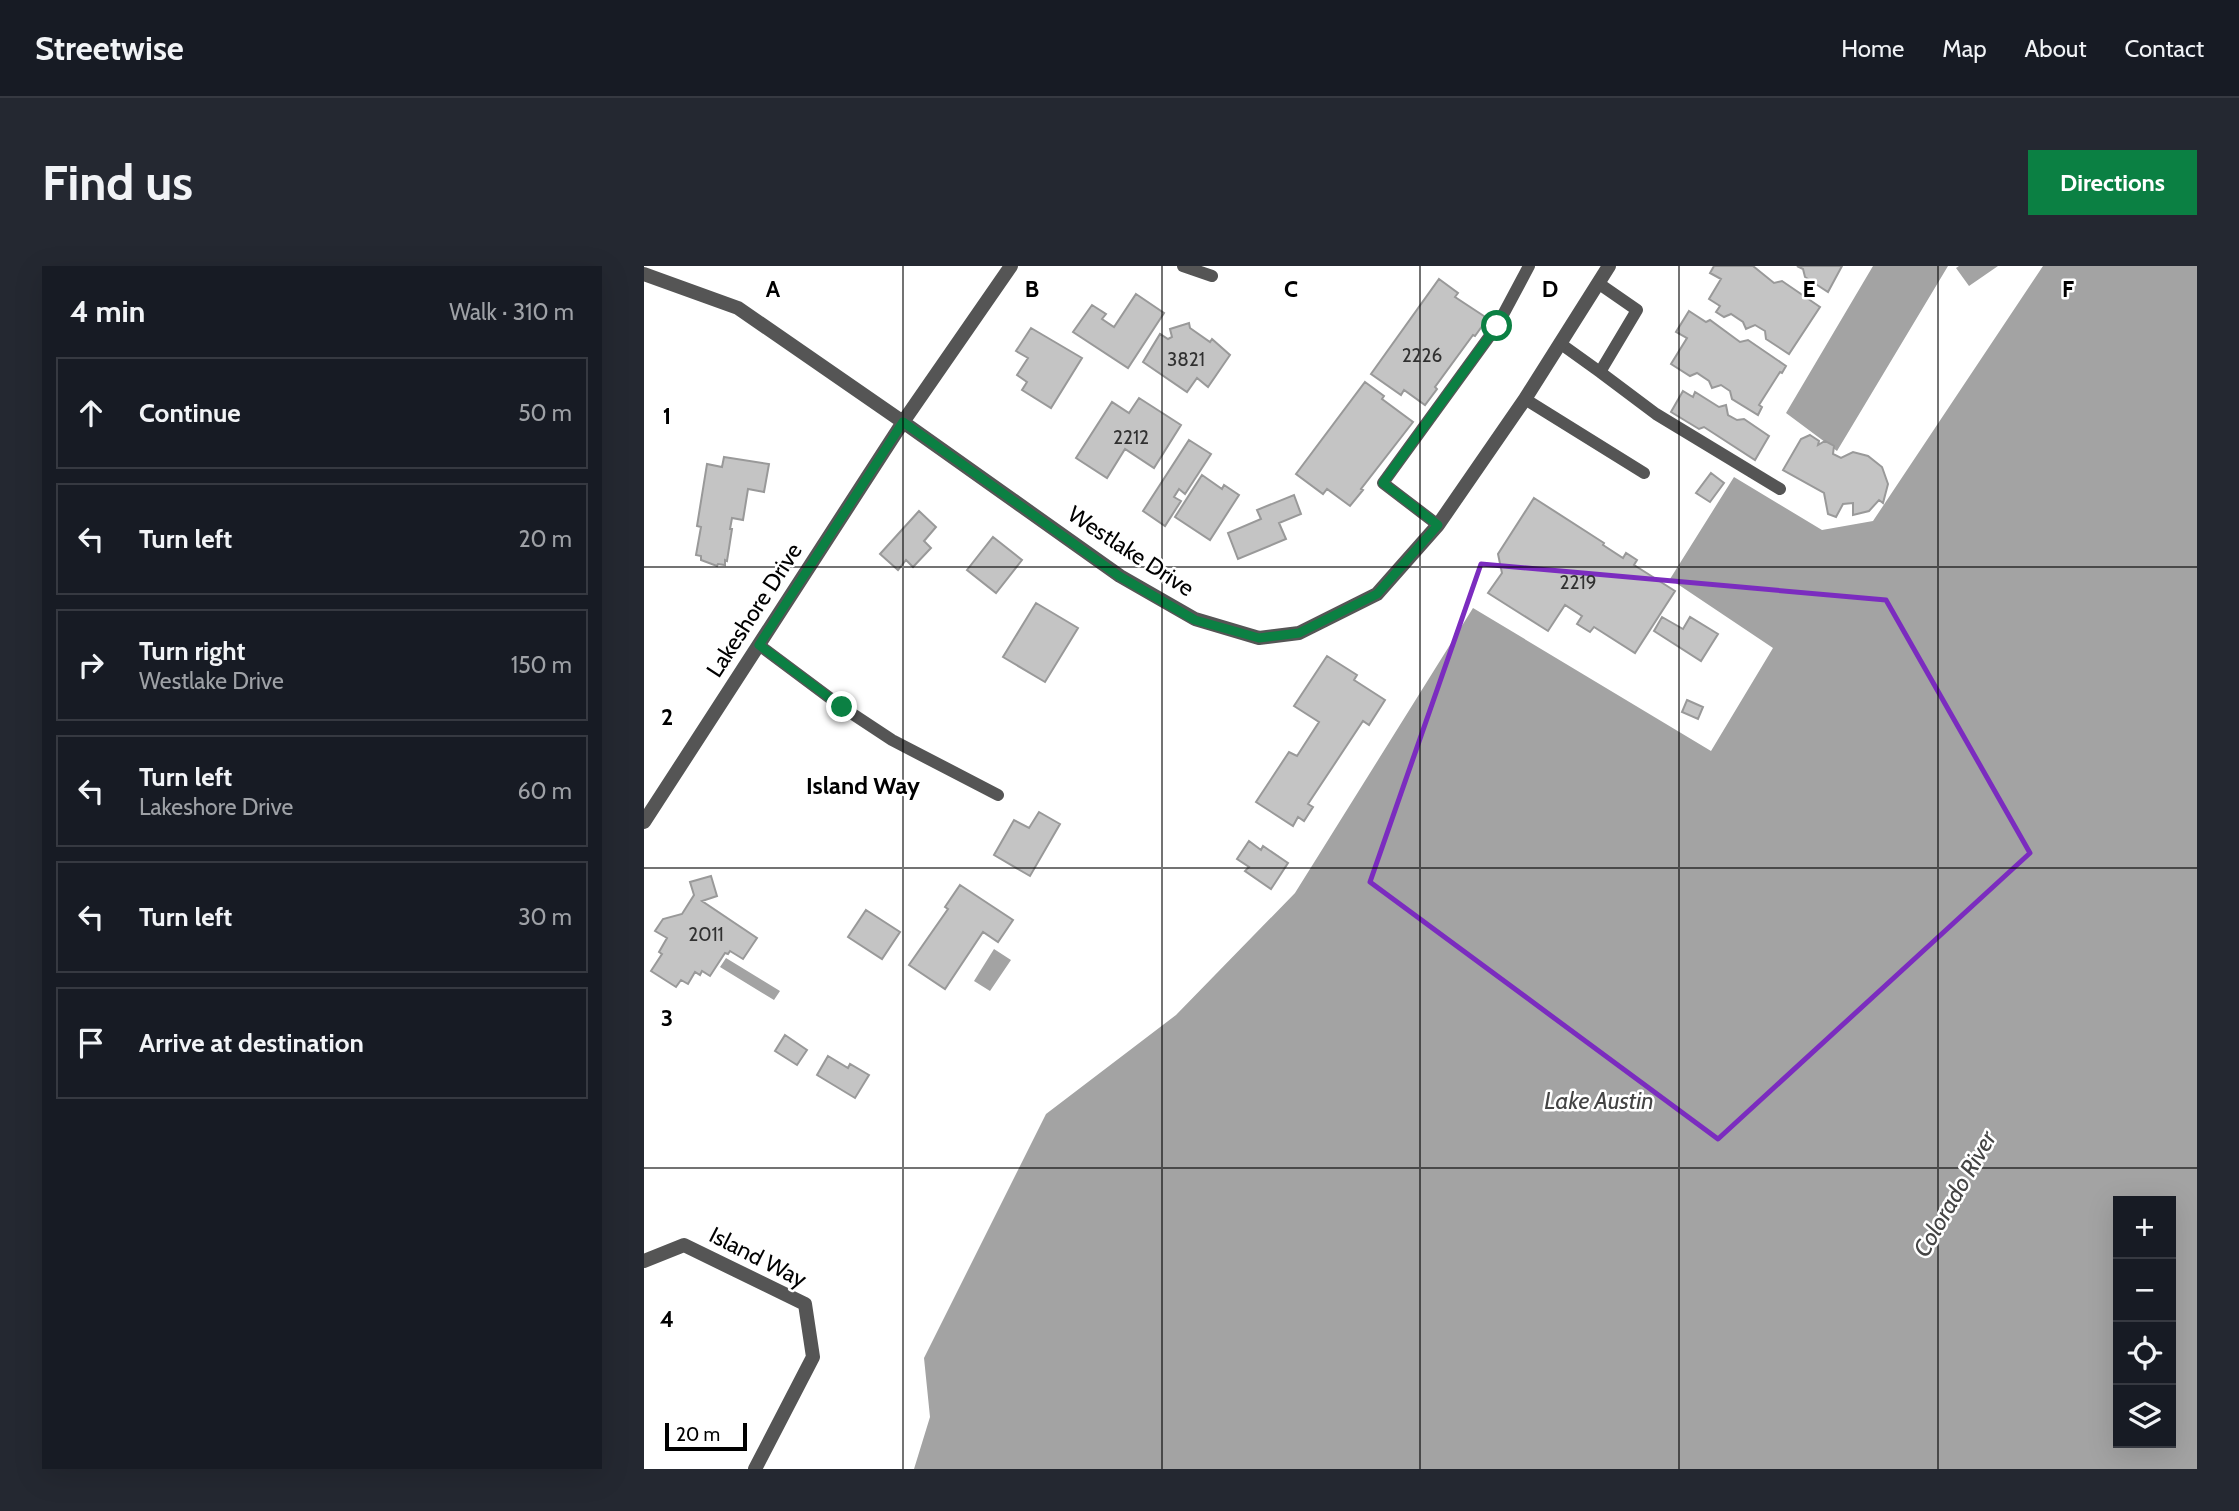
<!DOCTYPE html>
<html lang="en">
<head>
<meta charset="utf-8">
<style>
	body { margin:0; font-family:Cabin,sans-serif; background:#242831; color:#f1f3f6 }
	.controls { position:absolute; right:21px; bottom:21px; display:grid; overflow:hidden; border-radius:0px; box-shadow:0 7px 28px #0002 }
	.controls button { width:63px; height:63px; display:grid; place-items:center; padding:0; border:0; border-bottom:2px solid #363941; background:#171b24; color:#f1f3f6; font:35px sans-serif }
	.scale { position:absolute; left:21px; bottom:18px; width:82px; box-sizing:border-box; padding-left:7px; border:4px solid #000; border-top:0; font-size:19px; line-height:24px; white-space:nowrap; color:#000; -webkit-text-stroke:5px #fff; paint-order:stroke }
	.stop { position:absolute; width:21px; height:21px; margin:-16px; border:5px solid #0b8043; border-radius:50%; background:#fff }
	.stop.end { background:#0b8043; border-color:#fff; box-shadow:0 2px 7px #0008 }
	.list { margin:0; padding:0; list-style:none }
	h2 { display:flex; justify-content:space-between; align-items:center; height:91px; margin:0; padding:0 28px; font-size:30px }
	h2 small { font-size:23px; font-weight:400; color:#9ea1a6 }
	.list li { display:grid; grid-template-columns:46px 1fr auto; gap:21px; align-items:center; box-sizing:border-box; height:112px; margin:0 14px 14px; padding:0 14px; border:2px solid #363941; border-radius:0px }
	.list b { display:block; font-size:26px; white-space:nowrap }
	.list p { margin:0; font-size:23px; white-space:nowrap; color:#9ea1a6 }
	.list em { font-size:23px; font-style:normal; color:#9ea1a6 }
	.icon { flex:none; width:38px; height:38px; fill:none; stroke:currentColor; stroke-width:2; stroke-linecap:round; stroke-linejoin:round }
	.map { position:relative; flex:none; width:1553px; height:1203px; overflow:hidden; border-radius:0px }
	header { display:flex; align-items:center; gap:42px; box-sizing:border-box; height:98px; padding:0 35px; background:#171b24; border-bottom:2px solid #363941 }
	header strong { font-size:33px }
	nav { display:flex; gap:38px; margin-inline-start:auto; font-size:24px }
	.intro { display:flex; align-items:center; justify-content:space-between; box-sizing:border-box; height:168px; padding:0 42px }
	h1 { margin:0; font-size:49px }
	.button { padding:18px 32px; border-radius:0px; background:#0b8043; color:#fff; font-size:24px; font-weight:700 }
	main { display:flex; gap:42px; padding:0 42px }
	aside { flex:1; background:#171b24; border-radius:0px; box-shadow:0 7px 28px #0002 }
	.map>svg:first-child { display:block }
	.water { fill:#a3a3a3; fill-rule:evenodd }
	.building { fill:#c4c4c4; stroke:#999; stroke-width:2 }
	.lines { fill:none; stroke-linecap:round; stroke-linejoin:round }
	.service { stroke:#555; stroke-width:12 }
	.minor { stroke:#555; stroke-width:14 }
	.route { stroke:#0b8043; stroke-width:9 }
	.marked { fill:none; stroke:#7b2cbf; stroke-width:5; stroke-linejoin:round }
	.grid { fill:none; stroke:#000; stroke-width:2; stroke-opacity:0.55 }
	.labels { text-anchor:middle; stroke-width:5; stroke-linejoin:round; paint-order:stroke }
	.number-label { font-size:19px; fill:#313131 }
	.street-label { font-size:23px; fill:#000; stroke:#fff }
	.neighbourhood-label { font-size:24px; font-weight:bold; fill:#000; stroke:#fff }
	.water-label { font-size:24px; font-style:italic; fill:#444; stroke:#fff }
	.grid-label { font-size:23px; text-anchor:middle; font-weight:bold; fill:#000; stroke:#fff; stroke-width:5; stroke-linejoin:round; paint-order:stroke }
</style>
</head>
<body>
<header>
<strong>Streetwise</strong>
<nav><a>Home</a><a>Map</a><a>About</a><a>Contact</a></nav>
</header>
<div class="intro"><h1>Find us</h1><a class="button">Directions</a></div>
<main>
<aside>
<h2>4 min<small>Walk · 310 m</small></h2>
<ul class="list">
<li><svg class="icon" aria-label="ahead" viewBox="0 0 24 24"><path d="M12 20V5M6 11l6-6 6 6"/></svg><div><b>Continue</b></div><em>50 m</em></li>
<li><svg class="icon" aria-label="left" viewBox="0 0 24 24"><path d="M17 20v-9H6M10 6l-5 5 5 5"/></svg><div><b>Turn left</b></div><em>20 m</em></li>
<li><svg class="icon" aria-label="right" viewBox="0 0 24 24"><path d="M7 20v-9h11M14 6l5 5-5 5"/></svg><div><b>Turn right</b><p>Westlake Drive</p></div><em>150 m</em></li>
<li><svg class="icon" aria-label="left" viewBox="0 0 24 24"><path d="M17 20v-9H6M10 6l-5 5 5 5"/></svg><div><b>Turn left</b><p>Lakeshore Drive</p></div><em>60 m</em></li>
<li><svg class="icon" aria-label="left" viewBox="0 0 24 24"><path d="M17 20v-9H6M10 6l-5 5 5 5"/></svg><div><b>Turn left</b></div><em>30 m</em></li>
<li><svg class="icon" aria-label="arrive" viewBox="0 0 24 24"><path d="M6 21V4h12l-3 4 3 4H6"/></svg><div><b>Arrive at destination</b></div></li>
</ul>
</aside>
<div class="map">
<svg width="1553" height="1203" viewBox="0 0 1553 1203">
	<rect width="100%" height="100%" fill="#fff"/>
	<path class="water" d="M1229 0H1304L1193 185 1142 147Z
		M1315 0H1354L1325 20 1312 2Z
		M1399 0H1553V1203H270L286 1151 280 1092 402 848 532 749 651 627 829 342 1067 485 1129 382 1026 313 1090 211 1178 264 1229 255ZM1474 935H1527V1177H1474Z
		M350 683 367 694 346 725 330 715Z
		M82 692 136 725 130 734 76 701Z"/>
	<path class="building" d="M1070 0H1109L1130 17 1138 15 1176 41 1145 88 1122 73 1121 65 1111 59 1102 63 1099 56 1087 48 1080 51 1072 46 1076 40 1065 33 1077 13 1066 7Z
		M1153 0H1198L1184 26 1161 11 1159 3Z
		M795 13 814 27 811 31 849 56 847 60 841 56 831 70 829 69 791 121 793 123 781 139 760 124 757 129 727 108Z
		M492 28 520 47 484 102 429 66 448 39 462 48 458 53 470 61Z
		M1045 45 1062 56 1066 54 1096 76 1104 74 1142 100 1138 107 1136 106 1115 139 1118 141 1114 149 1088 133 1086 125 1077 119 1068 122 1065 115 1053 107 1046 110 1027 98 1043 72 1032 66Z
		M545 57 546 62 566 76 568 73 586 89 564 121 553 112 543 126 499 96 516 68 524 73 528 71 526 63Z
		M387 62 438 92 407 142 378 124 383 116 373 109 384 92 372 85Z
		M721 116 740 130 738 133 769 156 717 223 719 224 706 240 683 223 679 228 652 208Z
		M1039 125 1049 131 1051 126 1075 141 1082 139 1084 149 1093 154 1100 153 1125 170 1111 194 1060 161 1055 163 1027 146Z
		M495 132 537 159 510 202 481 183 463 212 432 192 468 136 485 147Z
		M1166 169 1175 175 1174 179 1181 175 1190 180 1189 188 1197 192 1209 186 1224 190 1238 201 1244 218 1239 237 1235 234 1225 245 1209 249V237L1199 238 1192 251 1184 248 1180 227 1139 204 1157 173Z
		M545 174 567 188 541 228 535 223 530 231 537 235 521 260 499 245Z
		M80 191 125 198 120 226 104 223 99 254 88 252 86 263H88L83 295 81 294V299L74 298 73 300 57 294V290L52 289 57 261 53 260 63 198 78 201Z
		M1067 207 1080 217 1066 236 1052 227Z
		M558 209 578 223 580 219 595 229 566 274 531 251Z
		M650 229 657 248 635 257 642 273 594 293 584 267 617 253 613 244Z
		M890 232 960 277 959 279 979 292 982 287 993 294 990 299 1031 325 991 387 950 361 946 366 933 358 938 350 921 339 904 365 844 327 858 307 854 288Z
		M275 245 292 261 280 275 287 282 269 301 262 294 254 304 236 288Z
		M349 271 378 294 352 327 323 304Z
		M392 337 434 362 401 416 359 391Z
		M1018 351 1039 363 1046 351 1074 368 1057 395 1010 365Z
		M683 390 713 409 710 414 741 434 725 459 719 455 664 538 669 541 660 555 654 551 649 560 612 536 645 486 653 490 675 456 650 440Z
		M1043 434 1059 441 1054 453 1038 446Z
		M395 546 416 558 386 610 350 589 370 554 385 562Z
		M605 575 617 584 619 580 644 597 627 623 601 605 605 601 593 593Z
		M67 610 73 630 58 635 113 672 99 693 86 685 84 688 81 687 66 710 58 705 56 709 51 706 44 718 37 714 32 721 7 705 18 688 15 686 23 672 11 665 19 653 38 648 50 629 46 616Z
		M316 619 369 654 354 676 339 666 301 723 265 699 304 643 301 641Z
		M222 644 256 666 238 693 204 671Z
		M141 769 163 784 153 799 131 785Z
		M184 790 204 802 206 798 225 809 211 832 173 809Z"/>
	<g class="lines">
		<path class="service" d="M539 0 568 10
			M954 17 993 44 956 106 1012 148 1136 223
			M917 78 956 106
			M881 133 1000 207
			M794 259 739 217 853 60 885 0
			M115 379 198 441 248 474 354 529"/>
		<path class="minor" d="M0 8 94 42 259 156 476 310 551 353 615 372 655 367 733 328 794 259 881 133 965 0
			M0 556 259 156 367 0
			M0 995 40 979 161 1038 169 1091 111 1203"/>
	</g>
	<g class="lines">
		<path class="route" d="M198 441 115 379 259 156 475 310 551 354 615 372 655 367 733 328 794 259 739 217 853 60"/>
	</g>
	<path class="marked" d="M837 298 1242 334 1386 587 1074 873 726 616Z"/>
	<path class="grid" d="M259 0V1203M518 0V1203M776 0V1203M1035 0V1203M1294 0V1203M0 301H1553M0 602H1553M0 902H1553"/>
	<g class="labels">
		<g class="number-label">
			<text x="778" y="96">2226</text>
			<text x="542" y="100">3821</text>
			<text x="487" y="178">2212</text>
			<text x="934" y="323">2219</text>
			<text x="62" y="675">2011</text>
		</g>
		<g class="street-label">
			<text transform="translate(487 285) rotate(33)" y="8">Westlake Drive</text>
			<text transform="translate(110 344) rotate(-57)" y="8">Lakeshore Drive</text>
			<text transform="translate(114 991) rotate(27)" y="8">Island Way</text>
		</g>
		<g class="neighbourhood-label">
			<text x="219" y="528">Island Way</text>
		</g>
		<g class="water-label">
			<text x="955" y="843">Lake Austin</text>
			<text transform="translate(1311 928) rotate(-60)" y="8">Colorado River</text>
		</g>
	</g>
	<g class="grid-label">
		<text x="129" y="31">A</text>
		<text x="388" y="31">B</text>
		<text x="647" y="31">C</text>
		<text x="906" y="31">D</text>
		<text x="1165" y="31">E</text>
		<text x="1424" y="31">F</text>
		<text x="23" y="158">1</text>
		<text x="23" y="459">2</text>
		<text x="23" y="760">3</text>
		<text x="23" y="1061">4</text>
	</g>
</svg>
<div class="controls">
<button>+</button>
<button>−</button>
<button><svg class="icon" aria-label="locate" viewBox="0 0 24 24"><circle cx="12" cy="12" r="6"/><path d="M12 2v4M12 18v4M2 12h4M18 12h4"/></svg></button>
<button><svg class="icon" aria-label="layers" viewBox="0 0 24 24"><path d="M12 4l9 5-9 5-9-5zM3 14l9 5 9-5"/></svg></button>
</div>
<div class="scale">20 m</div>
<div class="stop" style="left:853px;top:60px"></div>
<div class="stop end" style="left:198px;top:441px"></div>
</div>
</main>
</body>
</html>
